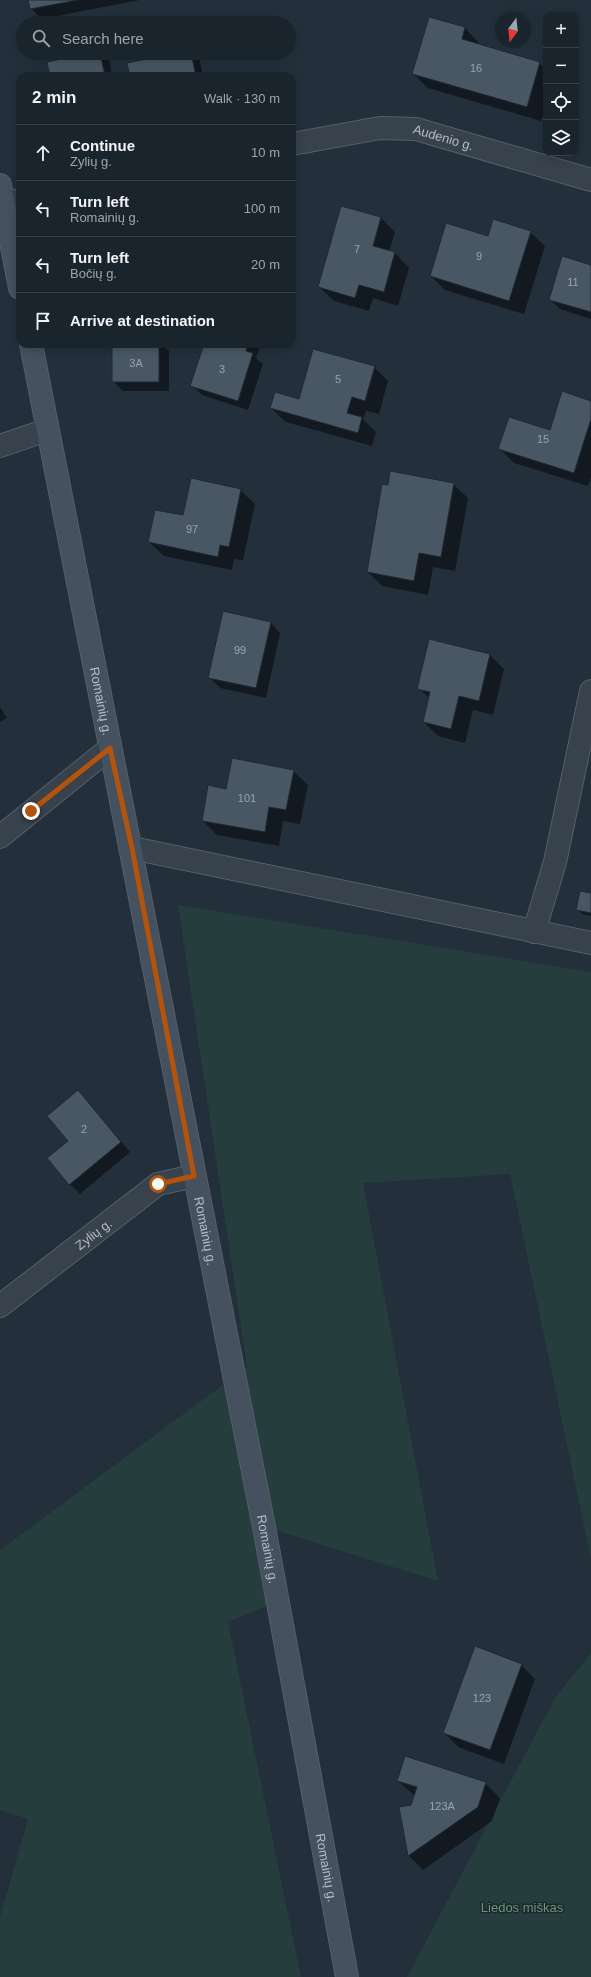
<!DOCTYPE html>
<html lang="en">
<head>
<meta charset="utf-8">
<style>
	body { margin:0; font-family:Arial,sans-serif; background:#232c35; color:#f1f3f6 }
	.controls { position:absolute; right:12px; top:12px; display:grid; overflow:hidden; border-radius:8px; box-shadow:0 2px 10px #0003 }
	.controls button { width:36px; height:36px; display:grid; place-items:center; padding:0; border:0; border-bottom:1px solid #384149; background:#1a242d; color:#f1f3f6; font:20px sans-serif }
	.compass { position:absolute; left:495px; top:12px; width:36px; height:36px; border-radius:50%; background:#1a242d; box-shadow:0 2px 10px #0003; rotate:195deg }
	.stop { position:absolute; width:12px; height:12px; margin:-9px; border:3px solid #b45309; border-radius:50%; background:#fff }
	.stop.end { background:#b45309; border-color:#fff; box-shadow:0 1px 4px #0008 }
	.list { margin:0; padding:0; list-style:none }
	h2 { display:flex; justify-content:space-between; align-items:center; height:52px; margin:0; padding:0 16px; font-size:17px }
	h2 small { font-size:13px; font-weight:400; color:#9fa4aa }
	.list li { display:grid; grid-template-columns:26px 1fr auto; gap:12px; align-items:center; box-sizing:border-box; height:56px; padding:0 16px; border-top:1px solid #384149 }
	.list b { display:block; font-size:15px; white-space:nowrap }
	.list p { margin:0; font-size:13px; white-space:nowrap; color:#9fa4aa }
	.list em { font-size:13px; font-style:normal; color:#9fa4aa }
	.icon { flex:none; width:22px; height:22px; fill:none; stroke:currentColor; stroke-width:2; stroke-linecap:round; stroke-linejoin:round }
	.map { position:relative; flex:none; width:591px; height:1977px; overflow:hidden }
	.search { position:absolute; background:#1a242d; box-shadow:0 2px 10px #0003; left:16px; top:16px; width:280px; height:44px; display:flex; align-items:center; gap:10px; box-sizing:border-box; padding:0 14px; border-radius:22px; color:#9fa4aa; font-size:15px }
	.panel { position:absolute; background:#1a242d; box-shadow:0 2px 10px #0003; left:16px; top:72px; width:280px; height:276px; border-radius:12px }
	.map>svg:first-child { display:block }
	.green { fill:#253d3d }
	.shadow { fill:#0007 }
	.building { fill:#495765; stroke:#1e2933 }
	.lines { fill:none; stroke-linecap:round; stroke-linejoin:round }
	.minor-casing { stroke:#555f6a; stroke-width:24 }
	.secondary-casing { stroke:#555f6a; stroke-width:24 }
	.minor { stroke:#37424c; stroke-width:22 }
	.secondary { stroke:#45515f; stroke-width:22 }
	.route { stroke:#b45309; stroke-width:5 }
	.labels { text-anchor:middle; stroke-width:3; stroke-linejoin:round; paint-order:stroke }
	.number-label { font-size:11px; fill:#98a3af }
	.street-label { font-size:13px; fill:#b2bcc8; stroke:#1c2731 }
	.park-label { font-size:13px; fill:#699970; stroke:#1c2731 }
</style>
</head>
<body>
<div class="map">
<svg width="591" height="1977" viewBox="0 0 591 1977">
	<rect width="100%" height="100%" fill="#23303c"/>
	<path class="green" d="M178 905 591 972V1559L510 1174 363 1183 438 1581 265 1527 278 1601 228 1622 301 1977H0V1917L28 1819 0 1810V1550L247 1367Z
		M591 1653V1977H407L555 1698Z"/>
	<path class="shadow" d="M29 0H140L41 19 31 8Z
		M465 28 479 43 478 45 539 63 546 69V103L541 121 428 88 413 74Z
		M95 53H100L110 62 112 76H51Z
		M181 53H192L200 61 203 76H131Z
		M381 218 395 232 389 252 395 253 409 268 398 306 373 298 369 311 334 301 319 287Z
		M530 232 545 246 524 314 445 290 431 276 488 238Z
		M591 266V319L560 309 550 299Z
		M113 344H161L169 351V391H123L113 381Z
		M205 344H259L260 346 256 358 263 364 248 410 202 395 192 385Z
		M374 367 388 381 379 414 366 411 363 419 376 432 372 446 286 422 271 408 300 400Z
		M591 402V477L588 486 514 463 499 448 551 431Z
		M453 484 468 498 455 571 433 567 428 595 382 586 368 572Z
		M240 490 255 504 243 560 234 559 232 570 164 556 149 542 184 516Z
		M270 622 280 633 266 698 220 688 209 677Z
		M430 640 490 655 504 669 493 715 473 710 465 743 438 736 424 722 430 699 419 688Z
		M0 707 7 718 0 722Z
		M293 771 308 785 300 824 283 821 279 846 217 835 203 821 227 790Z
		M591 894V916L582 914 577 909Z
		M78 1091 130 1152 80 1194 70 1184 69 1141Z
		M521 1665 535 1679 504 1764 458 1747 444 1732Z
		M398 1781 485 1783 500 1798 492 1821 423 1870 409 1856 401 1808 412 1805 415 1796Z"/>
	<path class="building" d="M28 0H78L30 9Z
		M429 17 465 27 462 39 540 62 527 107 412 74Z
		M90 53H100L105 76H50L47 62Z
		M176 53H191L196 76H130L127 63Z
		M341 206 381 217 373 246 395 252 384 292 359 285 355 298 318 287Z
		M493 219 531 231 509 301 430 276 446 223 488 236Z
		M562 256 591 265V312L549 300Z
		M112 344H159V382H112Z
		M204 344H248L246 351 253 353 238 401 190 386Z
		M313 349 375 366 365 401 352 397 347 413 362 417 358 433 270 408 275 392 299 399Z
		M562 391 591 401V419L574 473 498 449 509 417 550 430Z
		M390 471 454 483 441 557 419 553 414 581 367 572 382 484 388 485Z
		M191 478 241 489 229 547 220 545 218 557 148 542 155 510 183 515Z
		M223 611 271 622 256 688 208 678Z
		M429 639 490 654 479 701 459 696 451 729 423 722 430 692 417 689Z
		M232 758 294 770 286 810 269 807 265 832 202 821 208 785 226 789Z
		M580 891 591 893V913L576 910Z
		M78 1090 121 1142 69 1185 47 1158 68 1141 47 1116Z
		M475 1646 522 1664 490 1750 443 1733Z
		M405 1756 486 1782 478 1807 408 1856 399 1807 411 1805 417 1787 397 1781Z"/>
	<g class="lines">
		<defs>
			<g id="minor">
				<path id="s1" d="M292 144 380 128 416 129 591 180"/>
				<path d="M4 203 20 200"/>
				<path d="M0 446 47 430"/>
				<path d="M0 837 110 748"/>
				<path d="M132 848 591 943"/>
				<path d="M534 932 555 862 591 691"/>
				<path id="s2" d="M0 1306 158 1184 194 1176"/>
			</g>
			<g id="secondary">
				<path d="M0 185 20 288"/>
				<path id="s3" d="M31 344 264 1527 347 1977"/>
			</g>
		</defs>
		<use href="#minor" class="minor-casing"/>
		<use href="#secondary" class="secondary-casing"/>
		<use href="#minor" class="minor"/>
		<use href="#secondary" class="secondary"/>
	</g>
	<g class="lines">
		<path class="route" d="M31 811 110 748 132 848 194 1176 158 1184"/>
	</g>
	<g class="labels">
		<g class="number-label">
			<text x="476" y="72">16</text>
			<text x="357" y="253">7</text>
			<text x="479" y="260">9</text>
			<text x="573" y="286">11</text>
			<text x="136" y="367">3A</text>
			<text x="222" y="373">3</text>
			<text x="338" y="383">5</text>
			<text x="543" y="443">15</text>
			<text x="192" y="533">97</text>
			<text x="240" y="654">99</text>
			<text x="247" y="802">101</text>
			<text x="84" y="1133">2</text>
			<text x="482" y="1702">123</text>
			<text x="442" y="1810">123A</text>
		</g>
		<g class="street-label">
			<text dy="5" stroke="none"><textPath href="#s1" startOffset="154">Audenio g.</textPath></text>
			<text dy="5" stroke="none"><textPath href="#s3" startOffset="364">Romainių g.</textPath></text>
			<text dy="5" stroke="none"><textPath href="#s3" startOffset="904">Romainių g.</textPath></text>
			<text dy="5" stroke="none"><textPath href="#s2" startOffset="118">Zylių g.</textPath></text>
			<text dy="5" stroke="none"><textPath href="#s3" startOffset="1228">Romainių g.</textPath></text>
			<text dy="5" stroke="none"><textPath href="#s3" startOffset="1552">Romainių g.</textPath></text>
		</g>
		<g class="park-label">
			<text x="522" y="1912">Liedos miškas</text>
		</g>
	</g>
</svg>
<div class="controls">
<button>+</button>
<button>−</button>
<button><svg class="icon" aria-label="locate" viewBox="0 0 24 24"><circle cx="12" cy="12" r="6"/><path d="M12 2v4M12 18v4M2 12h4M18 12h4"/></svg></button>
<button><svg class="icon" aria-label="layers" viewBox="0 0 24 24"><path d="M12 4l9 5-9 5-9-5zM3 14l9 5 9-5"/></svg></button>
</div>
<svg class="compass" viewBox="-18 -18 36 36"><path d="M0-13l5 13h-10z" fill="#e53935"/><path d="M0 13l5-13h-10z" fill="#9fa4aa"/></svg>
<div class="stop" style="left:158px;top:1184px"></div>
<div class="stop end" style="left:31px;top:811px"></div>
<div class="search"><svg class="icon" aria-label="search" viewBox="0 0 24 24"><circle cx="10" cy="10" r="6"/><path d="M15 15l6 6"/></svg>Search here</div>
<section class="panel">
<h2>2 min<small>Walk · 130 m</small></h2>
<ul class="list">
<li><svg class="icon" aria-label="ahead" viewBox="0 0 24 24"><path d="M12 20V5M6 11l6-6 6 6"/></svg><div><b>Continue</b><p>Zylių g.</p></div><em>10 m</em></li>
<li><svg class="icon" aria-label="left" viewBox="0 0 24 24"><path d="M17 20v-9H6M10 6l-5 5 5 5"/></svg><div><b>Turn left</b><p>Romainių g.</p></div><em>100 m</em></li>
<li><svg class="icon" aria-label="left" viewBox="0 0 24 24"><path d="M17 20v-9H6M10 6l-5 5 5 5"/></svg><div><b>Turn left</b><p>Bočių g.</p></div><em>20 m</em></li>
<li><svg class="icon" aria-label="arrive" viewBox="0 0 24 24"><path d="M6 21V4h12l-3 4 3 4H6"/></svg><div><b>Arrive at destination</b></div></li>
</ul>
</section>
</div>
</body>
</html>
